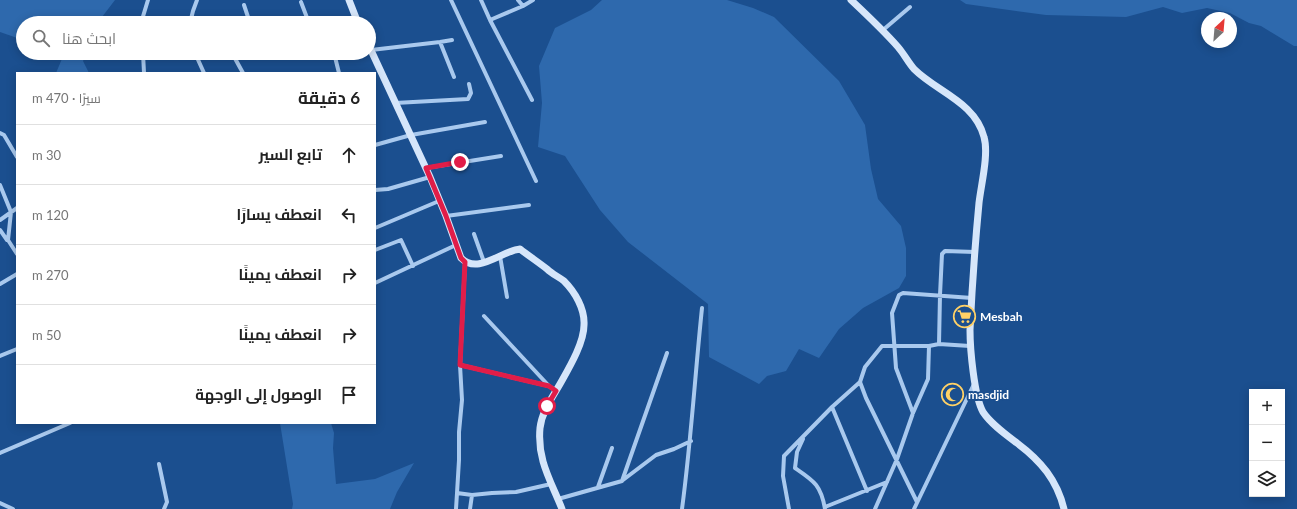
<!DOCTYPE html>
<html lang="ar">
<head>
<meta charset="utf-8">
<style>
	body { margin:0; font-family:Lato,Cairo,sans-serif; background:#f2f2f2; color:#222; direction:rtl }
	.controls { position:absolute; right:12px; bottom:12px; display:grid; overflow:hidden; border-radius:0px; box-shadow:0 2px 10px #0003 }
	.controls button { width:36px; height:36px; display:grid; place-items:center; padding:0; border:0; border-bottom:1px solid #e0e0e0; background:#fff; color:#222; font:20px sans-serif }
	.compass { position:absolute; left:1201px; top:12px; width:36px; height:36px; border-radius:50%; background:#fff; box-shadow:0 2px 10px #0003; rotate:26deg }
	.stop { position:absolute; width:12px; height:12px; margin:-9px; border:3px solid #e11d48; border-radius:50%; background:#fff }
	.stop.end { background:#e11d48; border-color:#fff; box-shadow:0 1px 4px #0008 }
	.list { margin:0; padding:0; list-style:none }
	h2 { display:flex; justify-content:space-between; align-items:center; height:52px; margin:0; padding:0 16px; font-size:17px }
	h2 small { font-size:13px; font-weight:400; color:#767676 }
	.list li { display:grid; grid-template-columns:26px 1fr auto; gap:12px; align-items:center; box-sizing:border-box; height:60px; padding:0 16px; border-top:1px solid #e0e0e0 }
	.list b { display:block; font-size:15px; white-space:nowrap }
	.list em { font-size:13px; font-style:normal; color:#767676 }
	.icon { flex:none; width:22px; height:22px; fill:none; stroke:currentColor; stroke-width:2; stroke-linecap:round; stroke-linejoin:round }
	.map { position:relative; flex:none; width:1297px; height:509px; overflow:hidden; direction:ltr }
	.search { position:absolute; background:#fff; box-shadow:0 2px 10px #0003; left:16px; top:16px; width:360px; height:44px; display:flex; align-items:center; gap:10px; box-sizing:border-box; padding:0 14px; border-radius:22px; color:#767676; font-size:15px }
	.panel { position:absolute; background:#fff; box-shadow:0 2px 10px #0003; left:16px; top:72px; width:360px; height:352px; border-radius:0px; direction:rtl }
	.map>svg:first-child { display:block }
	.green { fill:#2e69ad }
	.lines { fill:none; stroke-linecap:round; stroke-linejoin:round }
	.street { stroke:#a9c9ee; stroke-width:4 }
	.secondary { stroke:#d6e6fa; stroke-width:7 }
	.route { stroke:#e11d48; stroke-width:5 }
	.labels { text-anchor:middle; stroke-width:4; stroke-linejoin:round; paint-order:stroke }
	.poi-label { font-size:12px; font-weight:bold; fill:#fff; stroke:#1b4f8f; text-anchor:start }
</style>
</head>
<body>
<div class="map">
<svg width="1297" height="509" viewBox="0 0 1297 509">
	<rect width="100%" height="100%" fill="#1b4f8f"/>
	<path class="green" d="M0 0H115L102 17 99 23H23V40L0 32Z
		M602 0H727L753 8 774 17 839 81 865 125 871 169 878 199 901 226 906 248V276L899 288 863 308 839 329 819 358 799 349 786 371 767 376 759 384 709 357 708 304 628 242 600 210 565 156 538 147 542 103 539 66 555 28 591 10Z
		M960 0H1297V46H1294L1261 26 1249 23 1230 13 1207 8 1182 13 1163 7 1126 17 1046 15 966 4Z
		M62 53H87L83 61 89 73H56L64 54Z
		M280 423H331L334 433 333 448 336 484 375 479 414 463 397 492 390 509H292L293 504Z"/>
	<g class="lines">
		<path class="street" d="M451 0 536 181
			M481 0 490 20 532 100
			M518 0 523 6 533 0
			M301 2 309 23
			M244 5 250 23
			M214 20 215 23
			M490 20 523 6
			M141 23 148 0
			M190 23 193 11 197 0
			M883 30 910 7
			M440 42 454 77
			M371 50 440 42 452 40
			M143 53 144 73
			M195 53 204 73
			M232 53 243 73
			M334 53 339 73
			M395 103 468 99 471 93 469 84
			M0 133 4 135 17 157
			M375 145 411 135 485 122
			M426 168 501 156
			M0 185 11 212 8 240 17 254
			M375 190 388 189 430 177
			M446 216 529 205
			M0 220 17 208
			M375 228 439 201
			M0 230 7 240
			M474 234 484 262
			M375 250 401 240 413 266
			M500 256 507 297
			M375 283 456 245
			M0 284 17 274
			M484 316 549 386
			M939 344 940 295 942 254 945 251 975 252
			M0 356 17 349
			M460 365 549 386 556 391
			M860 382 865 367 882 346H929L939 344 970 346
			M913 413 896 368 892 313 899 295 903 293 972 298
			M803 439 797 452 795 468C814 481 821 485 825 509
			M0 453 70 423
			M159 464 167 502 164 509
			M623 480 656 455 674 449 691 441
			M598 487 612 448
			M867 491 832 407 860 382 866 398 917 502
			M457 493 459 460V432L462 400 460 365 465 262
			M558 499 622 481 667 353
			M0 503 13 509
			M825 507 887 482
			M456 509 457 493 472 495 492 493 516 492 551 484
			M470 509 472 495
			M682 509C691 442 695 375 702 308
			M789 509 783 476 784 456 832 407
			M875 509 897 459 913 413 928 379 929 346
			M914 509 974 384"/>
		<path class="secondary" d="M349 0 358 23
			M851 0C867 15 883 30 898 47 904 54 908 62 914 69 937 92 975 102 984 137 989 154 981 185 979 203 975 245 972 288 970 330 970 348 974 396 983 412 991 424 1005 434 1017 443 1041 461 1057 480 1064 509
			M369 46 430 177 446 216 461 258C478 275 501 251 520 249 529 256 538 262 547 269 552 274 559 277 564 281 575 292 585 309 584 325 584 343 569 368 560 384 552 398 542 411 540 428 537 460 551 481 562 509"/>
	</g>
	<g class="lines">
		<path class="route" d="M460 162 426 168 446 216 461 258 465 262 460 365 549 386 556 391 547 406"/>
	</g>
	<defs>
		<symbol id="supermarket-ring" viewBox="-11 -11 22 22"><circle r="9.5" fill="#1b4f8f" stroke="#ffd166" stroke-width="1.5"/><path d="M-6-5.5h2.5l.6 2H6L4.5 2H-2.5L-4.4-4H-6ZM-1.5 3.2a1.3 1.3 0 1 0 .1 0ZM3 3.2a1.3 1.3 0 1 0 .1 0Z" fill="#ffd166"/></symbol>
		<symbol id="mosque-ring" viewBox="-11 -11 22 22"><circle r="9.5" fill="#1b4f8f" stroke="#ffd166" stroke-width="1.5"/><path d="M3.5-4.9A6 6 0 1 0 3.5 4.9A5 5 0 1 1 3.5-4.9Z" fill="#ffd166"/></symbol>
	</defs>
	<g fill-rule="evenodd">
		<use href="#supermarket-ring" x="952" y="304" width="25" height="25"/>
		<use href="#mosque-ring" x="940" y="382" width="25" height="25"/>
	</g>
	<g class="labels">
		<g class="poi-label">
			<text x="980" y="321">Mesbah</text>
			<text x="968" y="399">masdjid</text>
		</g>
	</g>
</svg>
<div class="controls">
<button>+</button>
<button>−</button>
<button><svg class="icon" aria-label="layers" viewBox="0 0 24 24"><path d="M12 4l9 5-9 5-9-5zM3 14l9 5 9-5"/></svg></button>
</div>
<svg class="compass" viewBox="-18 -18 36 36"><path d="M0-13l5 13h-10z" fill="#e53935"/><path d="M0 13l5-13h-10z" fill="#767676"/></svg>
<div class="stop" style="left:547px;top:406px"></div>
<div class="stop end" style="left:460px;top:162px"></div>
<div class="search"><svg class="icon" aria-label="search" viewBox="0 0 24 24"><circle cx="10" cy="10" r="6"/><path d="M15 15l6 6"/></svg>ابحث هنا</div>
<section class="panel">
<h2>6 دقيقة<small>سيرًا · 470 m</small></h2>
<ul class="list">
<li><svg class="icon" aria-label="ahead" viewBox="0 0 24 24"><path d="M12 20V5M6 11l6-6 6 6"/></svg><div><b>تابع السير</b></div><em>30 m</em></li>
<li><svg class="icon" aria-label="left" viewBox="0 0 24 24"><path d="M17 20v-9H6M10 6l-5 5 5 5"/></svg><div><b>انعطف يسارًا</b></div><em>120 m</em></li>
<li><svg class="icon" aria-label="right" viewBox="0 0 24 24"><path d="M7 20v-9h11M14 6l5 5-5 5"/></svg><div><b>انعطف يمينًا</b></div><em>270 m</em></li>
<li><svg class="icon" aria-label="right" viewBox="0 0 24 24"><path d="M7 20v-9h11M14 6l5 5-5 5"/></svg><div><b>انعطف يمينًا</b></div><em>50 m</em></li>
<li><svg class="icon" aria-label="arrive" viewBox="0 0 24 24"><path d="M6 21V4h12l-3 4 3 4H6"/></svg><div><b>الوصول إلى الوجهة</b></div></li>
</ul>
</section>
</div>
</body>
</html>
